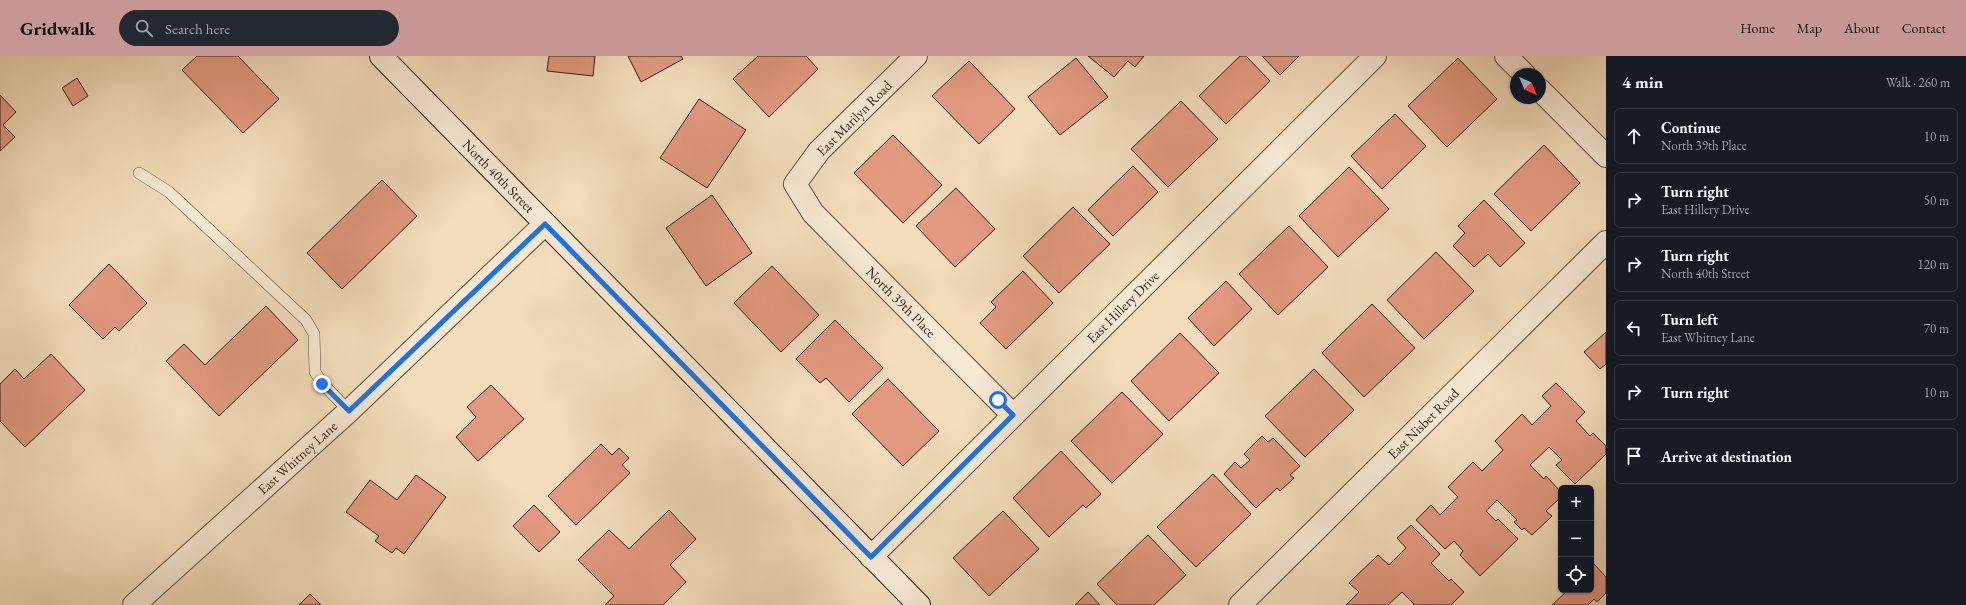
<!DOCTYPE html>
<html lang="en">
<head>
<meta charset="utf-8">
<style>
	body { margin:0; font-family:"EB Garamond",serif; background:#242831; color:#f1f3f6 }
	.controls { position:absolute; right:12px; bottom:12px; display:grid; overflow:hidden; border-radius:6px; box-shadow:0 1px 3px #0004 }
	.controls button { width:36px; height:36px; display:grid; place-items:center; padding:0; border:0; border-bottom:1px solid #363941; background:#171b24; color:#f1f3f6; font:20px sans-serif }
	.compass { position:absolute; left:1510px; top:12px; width:36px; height:36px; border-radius:50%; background:#171b24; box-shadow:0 1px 3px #0004; rotate:136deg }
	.stop { position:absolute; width:12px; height:12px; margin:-9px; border:3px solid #1a73e8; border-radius:50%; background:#fff }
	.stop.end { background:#1a73e8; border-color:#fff; box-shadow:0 1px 4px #0008 }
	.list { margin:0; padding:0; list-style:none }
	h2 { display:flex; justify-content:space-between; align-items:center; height:52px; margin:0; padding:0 16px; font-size:17px }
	h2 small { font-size:13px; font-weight:400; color:#9ea1a6 }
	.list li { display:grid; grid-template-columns:26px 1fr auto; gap:12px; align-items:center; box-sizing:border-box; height:56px; margin:0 8px 8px; padding:0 8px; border:1px solid #363941; border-radius:6px }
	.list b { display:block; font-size:15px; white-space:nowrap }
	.list p { margin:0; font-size:13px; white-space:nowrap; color:#9ea1a6 }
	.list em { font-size:13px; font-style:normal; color:#9ea1a6 }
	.icon { flex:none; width:22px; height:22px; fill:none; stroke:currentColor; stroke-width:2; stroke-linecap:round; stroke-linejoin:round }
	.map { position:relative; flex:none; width:1606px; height:549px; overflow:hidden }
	header { display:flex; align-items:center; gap:24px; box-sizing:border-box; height:56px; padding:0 20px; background:#c59692; color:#111 }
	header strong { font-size:19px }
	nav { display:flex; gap:22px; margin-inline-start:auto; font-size:14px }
	.search { width:280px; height:36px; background:#242831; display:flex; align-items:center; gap:10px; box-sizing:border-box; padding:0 14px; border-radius:22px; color:#9ea1a6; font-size:15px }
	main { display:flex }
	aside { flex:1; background:#171b24 }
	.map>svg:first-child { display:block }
	.building { fill:#e29981; stroke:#2f1d14 }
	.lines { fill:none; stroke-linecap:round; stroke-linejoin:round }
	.lane-casing { stroke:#604d3e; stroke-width:12 }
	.street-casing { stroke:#604d3e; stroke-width:24 }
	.secondary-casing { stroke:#2f1d14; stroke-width:24 }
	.lane { stroke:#f7e8d2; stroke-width:11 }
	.street { stroke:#f7e8d2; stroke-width:22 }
	.secondary { stroke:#f7e8d2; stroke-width:22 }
	.route { stroke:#1a73e8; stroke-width:5 }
	.labels { text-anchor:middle; stroke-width:3; stroke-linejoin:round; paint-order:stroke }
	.street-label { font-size:14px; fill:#2f1d14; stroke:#f7e8d2 }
</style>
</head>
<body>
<header>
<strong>Gridwalk</strong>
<div class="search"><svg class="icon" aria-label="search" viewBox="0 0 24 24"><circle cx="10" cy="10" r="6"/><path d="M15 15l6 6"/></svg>Search here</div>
<nav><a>Home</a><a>Map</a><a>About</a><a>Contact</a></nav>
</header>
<main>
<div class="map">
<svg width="1606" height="549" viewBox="0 0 1606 549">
	<rect width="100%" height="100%" fill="#f2dcba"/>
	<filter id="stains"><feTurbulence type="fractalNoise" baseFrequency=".005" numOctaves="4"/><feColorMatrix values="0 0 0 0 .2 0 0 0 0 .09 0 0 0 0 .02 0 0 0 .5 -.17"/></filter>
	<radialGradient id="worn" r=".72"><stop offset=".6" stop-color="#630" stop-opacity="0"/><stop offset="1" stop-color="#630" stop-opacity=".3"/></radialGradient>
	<path class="building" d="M197 0H238L279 43 243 77 182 14Z
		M549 0H595L593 20 547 15Z
		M628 0H681L683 3 641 26Z
		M758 0H806L818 13 769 61 733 23Z
		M1088 0H1144L1135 11 1128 5 1114 21Z
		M1240 0H1246L1270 25 1226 68 1199 40Z
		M1262 0H1299L1280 19Z
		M1076 2 1108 41 1060 79 1028 41Z
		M1458 2 1497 43 1447 91 1408 50Z
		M969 5 1015 53 979 88 932 40Z
		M77 22 88 40 73 50 62 32Z
		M0 39 16 56 3 69 15 81 0 95Z
		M699 43 746 74 707 132 660 102Z
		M1181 45 1218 83 1168 131 1131 93Z
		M1395 58 1426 90 1382 133 1351 100Z
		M893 79 942 129 903 167 854 117Z
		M1544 89 1580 127 1531 175 1494 138Z
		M1133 110 1158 136 1113 180 1088 154Z
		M1349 111 1389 153 1338 201 1299 160Z
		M382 124 417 160 342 233 307 197Z
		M956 132 995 173 955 211 916 170Z
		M712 139 752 197 706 230 666 172Z
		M1484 144 1525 187 1500 211 1488 198 1474 211 1453 190 1465 177 1458 170Z
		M1073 151 1110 188 1059 237 1023 200Z
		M1289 170 1328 211 1278 259 1239 218Z
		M1436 196 1474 235 1424 283 1387 244Z
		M109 208 147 247 119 275 115 271 103 283 69 249Z
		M772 210 819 259 781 296 734 247Z
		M1023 215 1053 247 1006 293 980 267 996 251 991 246Z
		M1226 225 1252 253 1214 290 1188 262Z
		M1372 248 1415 292 1364 341 1322 297Z
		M266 250 298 284 219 360 166 305 184 288 205 309Z
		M835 264 883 312 849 346 826 322 820 327 796 303Z
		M1606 276V308L1600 313 1584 296Z
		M1180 277 1219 317 1169 365 1131 325Z
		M51 298 85 334 25 391 0 365V328L15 313 24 323Z
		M1314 313 1354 354 1305 401 1265 360Z
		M888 323 939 375 903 410 852 358Z
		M1556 327 1585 356 1576 365 1590 380 1593 377 1606 390V398L1575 428 1556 409 1562 404 1549 391 1530 409 1544 423 1546 420 1561 436V441L1546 455 1552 460 1532 479 1524 472 1522 474 1514 466 1517 464 1497 444 1486 455 1496 465 1498 463 1518 483 1480 520 1460 499 1463 495 1454 485 1445 493 1416 464 1431 449 1440 459 1458 441 1448 431 1473 406 1482 415 1503 394 1495 385 1522 358 1532 369 1551 350 1542 340Z
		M491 329 524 363 478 405 456 381 476 361 467 351Z
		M1122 336 1163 378 1112 427 1071 385Z
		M1262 380 1268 386 1273 382 1300 410 1290 419 1294 422 1280 435 1277 432 1256 452 1224 418 1235 406 1241 412 1250 404 1244 398Z
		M601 388 612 399 619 392 629 402 622 409 630 417 576 469 548 440Z
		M1061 395 1101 438 1086 452 1083 449 1049 481 1013 442Z
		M1213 418 1251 458 1196 511 1157 471Z
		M416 419 446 441 404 498 396 492 392 497 375 485 379 480 346 456 370 424 397 444Z
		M534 449 560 476 539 496 513 470Z
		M669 454 696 483 670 509 686 526 663 549H605L614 540 578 504 609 474 629 493Z
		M1003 455 1039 493 989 540 953 502Z
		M1411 469 1440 498 1431 507 1449 525 1451 523 1464 536 1451 549H1413L1414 548 1402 536 1388 549H1346L1359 536 1349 527 1378 499 1389 509 1406 492 1397 482Z
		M1148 479 1186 519 1154 549H1117L1097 528Z
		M1594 508 1606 521V537L1597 546 1594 543 1588 549H1552L1568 534H1591V512Z
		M1088 536 1100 549H1075Z
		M310 538 321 549H299Z"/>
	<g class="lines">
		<defs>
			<path id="lane" d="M139 117 169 136 306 264 314 278 315 316 322 327 349 355"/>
			<g id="street">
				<path id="s1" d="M916 0 819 95 795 128 813 157 1013 359"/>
				<path d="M1506 0 1524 18"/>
				<path d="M1540 34 1606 100"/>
				<path id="s2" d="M871 501 1375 0"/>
				<path id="s3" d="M134 549 349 355 545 168"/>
				<path id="s4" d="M1240 549 1606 186"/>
			</g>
			<g id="secondary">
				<path id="s5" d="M381 0 919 549"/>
			</g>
		</defs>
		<use href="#lane" class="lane-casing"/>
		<use href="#street" class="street-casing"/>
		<use href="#secondary" class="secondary-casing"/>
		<use href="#lane" class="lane"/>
		<use href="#street" class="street"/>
		<use href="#secondary" class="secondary"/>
	</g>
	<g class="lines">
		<path class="route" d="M322 328 349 355 545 168 871 501 1013 359 998 344"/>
	</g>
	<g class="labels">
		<g class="street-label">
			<text transform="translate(854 62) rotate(-45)" y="5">East Marilyn Road</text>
			<text dy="5" stroke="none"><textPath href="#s5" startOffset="168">North 40th Street</textPath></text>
			<text dy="5" stroke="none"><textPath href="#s1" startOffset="336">North 39th Place</textPath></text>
			<text dy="5" stroke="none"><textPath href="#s2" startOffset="355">East Hillery Drive</textPath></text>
			<text dy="5" stroke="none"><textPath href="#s4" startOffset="258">East Nisbet Road</textPath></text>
			<text dy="5" stroke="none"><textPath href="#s3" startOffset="220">East Whitney Lane</textPath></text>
		</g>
	</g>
	<rect width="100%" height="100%" filter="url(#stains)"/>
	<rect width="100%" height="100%" fill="url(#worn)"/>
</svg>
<div class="controls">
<button>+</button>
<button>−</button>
<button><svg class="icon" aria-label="locate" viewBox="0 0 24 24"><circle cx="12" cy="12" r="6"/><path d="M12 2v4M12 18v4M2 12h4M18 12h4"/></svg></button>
</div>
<svg class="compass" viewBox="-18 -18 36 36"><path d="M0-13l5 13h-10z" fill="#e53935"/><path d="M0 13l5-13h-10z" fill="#9ea1a6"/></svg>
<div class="stop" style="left:998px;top:344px"></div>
<div class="stop end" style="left:322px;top:328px"></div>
</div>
<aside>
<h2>4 min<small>Walk · 260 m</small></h2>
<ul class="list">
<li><svg class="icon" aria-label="ahead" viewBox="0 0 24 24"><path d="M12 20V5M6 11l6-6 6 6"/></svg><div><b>Continue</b><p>North 39th Place</p></div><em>10 m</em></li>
<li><svg class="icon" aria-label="right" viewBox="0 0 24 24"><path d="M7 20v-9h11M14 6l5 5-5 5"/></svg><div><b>Turn right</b><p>East Hillery Drive</p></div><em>50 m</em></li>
<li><svg class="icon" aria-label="right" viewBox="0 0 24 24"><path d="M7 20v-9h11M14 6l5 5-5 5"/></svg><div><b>Turn right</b><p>North 40th Street</p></div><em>120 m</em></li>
<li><svg class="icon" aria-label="left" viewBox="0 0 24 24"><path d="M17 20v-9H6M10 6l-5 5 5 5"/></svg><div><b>Turn left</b><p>East Whitney Lane</p></div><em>70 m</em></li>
<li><svg class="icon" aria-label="right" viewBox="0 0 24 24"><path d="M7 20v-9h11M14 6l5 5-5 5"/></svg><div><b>Turn right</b></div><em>10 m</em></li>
<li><svg class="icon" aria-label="arrive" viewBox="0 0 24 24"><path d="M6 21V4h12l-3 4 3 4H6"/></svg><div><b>Arrive at destination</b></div></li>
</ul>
</aside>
</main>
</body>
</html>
